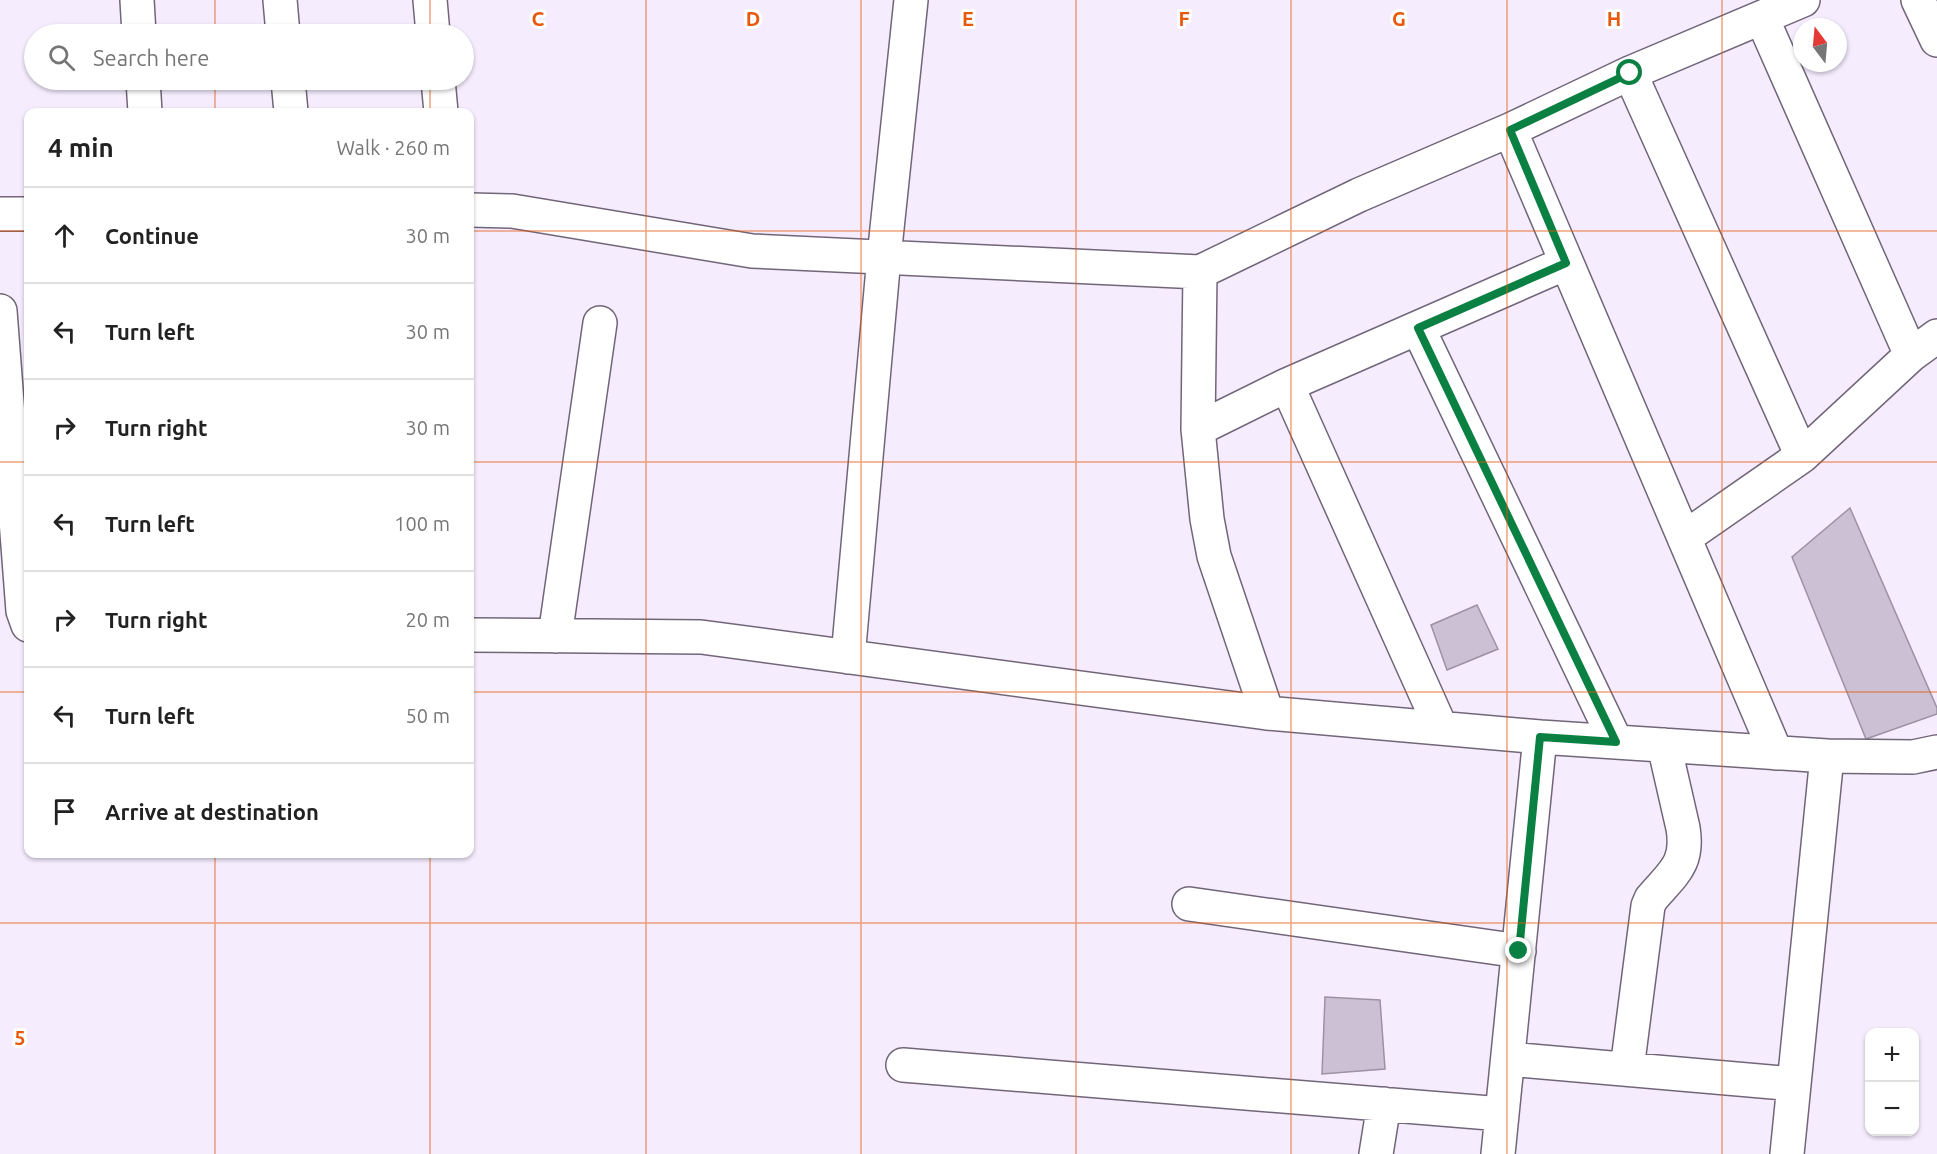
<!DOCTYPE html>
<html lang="en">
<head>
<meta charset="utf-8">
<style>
	body { margin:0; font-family:Ubuntu,sans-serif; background:#f2f2f2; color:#222 }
	.controls { position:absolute; right:18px; bottom:18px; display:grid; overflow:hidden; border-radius:12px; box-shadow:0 2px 4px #0004 }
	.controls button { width:54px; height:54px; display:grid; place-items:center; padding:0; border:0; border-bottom:2px solid #e0e0e0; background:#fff; color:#222; font:30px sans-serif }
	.compass { position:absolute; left:1793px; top:18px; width:54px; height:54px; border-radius:50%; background:#fff; box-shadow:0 2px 4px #0004; rotate:344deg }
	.stop { position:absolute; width:18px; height:18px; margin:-14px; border:4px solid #0b8043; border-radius:50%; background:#fff }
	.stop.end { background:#0b8043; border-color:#fff; box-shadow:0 2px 6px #0008 }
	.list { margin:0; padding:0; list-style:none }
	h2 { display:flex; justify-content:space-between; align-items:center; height:78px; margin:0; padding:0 24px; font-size:26px }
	h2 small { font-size:20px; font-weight:400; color:#767676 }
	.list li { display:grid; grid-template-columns:39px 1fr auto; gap:18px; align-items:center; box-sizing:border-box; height:96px; padding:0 24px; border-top:2px solid #e0e0e0 }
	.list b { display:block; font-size:22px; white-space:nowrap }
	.list em { font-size:20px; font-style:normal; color:#767676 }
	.icon { flex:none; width:33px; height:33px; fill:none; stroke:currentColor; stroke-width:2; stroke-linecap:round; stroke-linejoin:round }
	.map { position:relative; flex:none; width:1937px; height:1154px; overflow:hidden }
	.search { position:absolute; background:#fff; box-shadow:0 2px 4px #0004; left:24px; top:24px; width:450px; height:66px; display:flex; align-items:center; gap:15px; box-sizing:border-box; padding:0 21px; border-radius:33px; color:#767676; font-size:22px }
	.panel { position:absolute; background:#fff; box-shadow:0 2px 4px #0004; left:24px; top:108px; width:450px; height:750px; border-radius:12px }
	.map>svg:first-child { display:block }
	.building { fill:#cbc0d4; stroke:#9c91a5; stroke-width:1.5 }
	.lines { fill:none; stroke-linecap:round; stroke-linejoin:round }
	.minor-casing { stroke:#716679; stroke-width:36 }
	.minor { stroke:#fff; stroke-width:33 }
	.route { stroke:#0b8043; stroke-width:8 }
	.grid { fill:none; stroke:#e8590c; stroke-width:1.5; stroke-opacity:0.55 }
	.grid-label { font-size:20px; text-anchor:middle; font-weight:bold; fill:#e8590c; stroke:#fff; stroke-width:6; stroke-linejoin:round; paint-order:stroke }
</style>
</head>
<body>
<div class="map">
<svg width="1937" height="1154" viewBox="0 0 1937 1154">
	<rect width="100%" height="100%" fill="#f5ecfd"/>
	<path class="building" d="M1850 508 1937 708V714L1866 739 1792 557Z
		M1477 605 1498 649 1447 670 1431 625Z
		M1325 997 1380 1000 1385 1069 1322 1074Z"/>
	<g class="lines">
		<defs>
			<path id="minor" d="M137 0 139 34
				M280 0 283 34
				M430 0 433 34
				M1918 0 1937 40
				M1762 18 1911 355
				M1630 73 1802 456
				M143 80 145 112
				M288 80 291 112
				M438 80 441 112
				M1510 130 1776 753
				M470 210 512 211 752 251 1200 272
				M0 214H28
				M0 311 23 611 28 625
				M1418 328 1616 742
				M1287 385 1441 728
				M1198 429 1287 385 1566 263
				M1684 538 1802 456 1911 355 1937 336
				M470 635 701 637 1267 713 1540 737 1827 756 1913 757 1937 752
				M555 636 600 323
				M848 657 884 257 911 0
				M1267 713 1214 556 1207 519 1198 429 1200 272 1359 195 1510 130 1630 73 1803 0
				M1189 904 1519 951
				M1508 1059 1794 1084
				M903 1065 1502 1114
				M1627 1069 1648 906 1651 899C1673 873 1689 864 1683 828L1664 745
				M1376 1154 1384 1104
				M1498 1154 1540 737
				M1787 1154 1827 756"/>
		</defs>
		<use href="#minor" class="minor-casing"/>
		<use href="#minor" class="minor"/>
	</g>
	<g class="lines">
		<path class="route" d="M1519 951 1540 737 1616 742 1418 328 1566 263 1510 130 1630 73"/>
	</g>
	<path class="grid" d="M215 0V34M430 0V34M646 0V1154M861 0V1154M1076 0V1154M1291 0V1154M1507 0V1154M1722 0V1154M215 80V112M430 80V112M0 231H28M470 231H1937M0 462H28M470 462H1937M0 692H28M470 692H1937M215 854V1154M430 854V1154M0 923H1937"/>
	<g class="grid-label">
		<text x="538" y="26">C</text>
		<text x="753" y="26">D</text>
		<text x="968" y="26">E</text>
		<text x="1184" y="26">F</text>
		<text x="1399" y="26">G</text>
		<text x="1614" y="26">H</text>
		<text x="20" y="1045">5</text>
	</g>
</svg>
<div class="controls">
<button>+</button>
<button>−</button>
</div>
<svg class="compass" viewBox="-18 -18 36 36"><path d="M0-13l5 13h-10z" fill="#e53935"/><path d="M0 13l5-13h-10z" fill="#767676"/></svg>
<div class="stop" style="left:1630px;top:73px"></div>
<div class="stop end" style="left:1519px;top:951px"></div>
<div class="search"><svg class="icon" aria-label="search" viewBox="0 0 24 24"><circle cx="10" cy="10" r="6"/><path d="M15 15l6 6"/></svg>Search here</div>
<section class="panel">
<h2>4 min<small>Walk · 260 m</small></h2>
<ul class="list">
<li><svg class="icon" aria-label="ahead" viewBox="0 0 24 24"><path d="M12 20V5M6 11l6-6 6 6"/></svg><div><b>Continue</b></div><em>30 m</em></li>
<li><svg class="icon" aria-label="left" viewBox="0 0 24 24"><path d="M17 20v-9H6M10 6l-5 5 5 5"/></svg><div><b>Turn left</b></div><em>30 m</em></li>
<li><svg class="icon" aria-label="right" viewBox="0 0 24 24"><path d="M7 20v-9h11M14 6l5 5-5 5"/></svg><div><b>Turn right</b></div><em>30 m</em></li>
<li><svg class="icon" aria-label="left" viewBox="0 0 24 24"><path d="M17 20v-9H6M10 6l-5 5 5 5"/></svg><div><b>Turn left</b></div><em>100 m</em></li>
<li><svg class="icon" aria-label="right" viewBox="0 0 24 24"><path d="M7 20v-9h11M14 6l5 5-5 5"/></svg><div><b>Turn right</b></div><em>20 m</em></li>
<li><svg class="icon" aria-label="left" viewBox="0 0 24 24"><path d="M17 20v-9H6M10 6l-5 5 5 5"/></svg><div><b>Turn left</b></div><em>50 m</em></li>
<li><svg class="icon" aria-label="arrive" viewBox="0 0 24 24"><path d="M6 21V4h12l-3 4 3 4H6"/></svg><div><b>Arrive at destination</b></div></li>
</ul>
</section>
</div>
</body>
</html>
